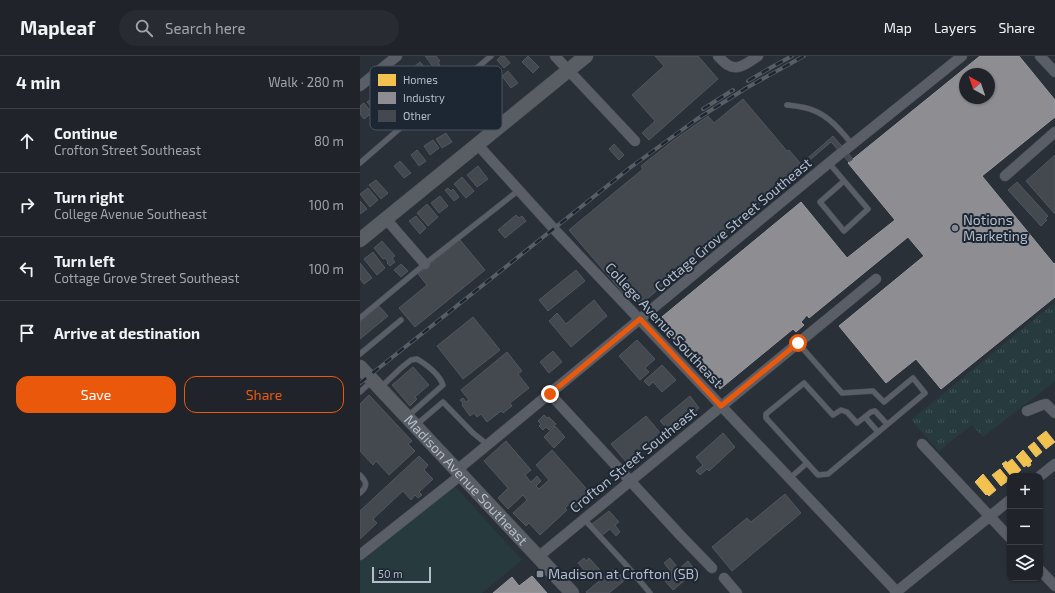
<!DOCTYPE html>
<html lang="en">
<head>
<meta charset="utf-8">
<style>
	body { margin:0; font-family:"Exo 2",sans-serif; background:#282c32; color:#f1f3f6 }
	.controls { position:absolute; right:12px; bottom:12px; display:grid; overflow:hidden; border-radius:8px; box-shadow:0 1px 3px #0004 }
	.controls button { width:36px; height:36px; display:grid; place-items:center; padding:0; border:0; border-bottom:1px solid #3d4147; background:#20242a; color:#f1f3f6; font:20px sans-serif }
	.compass { position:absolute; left:599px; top:12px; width:36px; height:36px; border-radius:50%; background:#20242a; box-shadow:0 1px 3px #0004; rotate:320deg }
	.scale { position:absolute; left:12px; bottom:10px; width:59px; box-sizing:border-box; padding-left:4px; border:2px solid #b4bcc9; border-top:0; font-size:11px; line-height:14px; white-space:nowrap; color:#b4bcc9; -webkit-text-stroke:3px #1d2633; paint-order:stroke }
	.stop { position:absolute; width:12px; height:12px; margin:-9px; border:3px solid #ea580c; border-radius:50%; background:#fff }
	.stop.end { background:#ea580c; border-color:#fff; box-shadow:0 1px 4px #0008 }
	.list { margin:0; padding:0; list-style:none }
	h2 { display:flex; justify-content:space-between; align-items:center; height:52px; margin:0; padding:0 16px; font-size:17px }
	h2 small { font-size:13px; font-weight:400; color:#a2a4a8 }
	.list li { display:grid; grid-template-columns:26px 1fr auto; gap:12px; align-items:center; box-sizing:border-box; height:64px; padding:0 16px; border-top:1px solid #3d4147 }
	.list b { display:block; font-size:15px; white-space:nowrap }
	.list p { margin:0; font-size:13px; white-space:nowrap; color:#a2a4a8 }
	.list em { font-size:13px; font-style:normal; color:#a2a4a8 }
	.actions { display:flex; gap:8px; padding:12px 16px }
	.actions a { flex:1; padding:9px 0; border:1px solid #ea580c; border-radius:12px; text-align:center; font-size:14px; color:#ea580c }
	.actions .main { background:#ea580c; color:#fff }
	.icon { flex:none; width:22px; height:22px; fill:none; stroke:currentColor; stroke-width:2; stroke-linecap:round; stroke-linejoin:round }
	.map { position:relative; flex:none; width:695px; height:537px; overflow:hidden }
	header { display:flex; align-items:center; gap:24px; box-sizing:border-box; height:56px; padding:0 20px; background:#20242a; border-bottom:1px solid #3d4147 }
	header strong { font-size:19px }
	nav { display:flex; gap:22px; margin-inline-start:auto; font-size:14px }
	.search { width:280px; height:36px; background:#282c32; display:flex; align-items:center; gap:10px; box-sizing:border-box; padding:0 14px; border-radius:22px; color:#a2a4a8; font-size:15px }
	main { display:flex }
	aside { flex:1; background:#20242a }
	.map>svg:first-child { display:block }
	.grass { fill:#273a3e }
	.park { fill:url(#park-tufts) }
	.homes { fill:#f2c14e; stroke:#dfc073 }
	.industry { fill:#8d8d92; stroke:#999ba2; fill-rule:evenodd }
	.building { fill:#444950; stroke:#52575f }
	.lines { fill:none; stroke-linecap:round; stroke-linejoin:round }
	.lane-casing { stroke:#484c53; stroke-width:6 }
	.street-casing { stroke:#484c53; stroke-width:11 }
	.secondary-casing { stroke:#484c53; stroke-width:15 }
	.lane { stroke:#5a5e66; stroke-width:5 }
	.street { stroke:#5a5e66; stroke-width:10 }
	.secondary { stroke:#595d64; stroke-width:14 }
	.rail-casing { stroke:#595d64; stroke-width:4 }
	.rail { stroke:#1d2633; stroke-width:2.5; stroke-dasharray:8; stroke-linecap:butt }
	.route { stroke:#ea580c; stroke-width:5 }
	.poi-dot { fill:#848b96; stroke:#1d2633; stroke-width:1.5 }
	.labels { text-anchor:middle; stroke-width:4; stroke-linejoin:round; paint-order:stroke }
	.poi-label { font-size:14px; fill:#b4bcc9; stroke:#1d2633; text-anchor:start }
	.street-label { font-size:14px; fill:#b4bcc9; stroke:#1d2633 }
	.key { fill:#1d2633; stroke:#4a5360; stroke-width:1 }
	.key-label { font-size:11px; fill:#b4bcc9 }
</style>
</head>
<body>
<header>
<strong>Mapleaf</strong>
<div class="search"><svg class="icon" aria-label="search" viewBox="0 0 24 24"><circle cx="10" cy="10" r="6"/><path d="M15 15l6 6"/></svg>Search here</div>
<nav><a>Map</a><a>Layers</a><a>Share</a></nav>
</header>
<main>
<aside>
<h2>4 min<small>Walk · 280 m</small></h2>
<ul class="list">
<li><svg class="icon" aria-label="ahead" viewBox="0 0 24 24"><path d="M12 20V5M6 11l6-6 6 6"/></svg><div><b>Continue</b><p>Crofton Street Southeast</p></div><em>80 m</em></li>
<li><svg class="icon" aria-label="right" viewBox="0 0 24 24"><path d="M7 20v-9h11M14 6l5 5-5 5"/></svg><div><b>Turn right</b><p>College Avenue Southeast</p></div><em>100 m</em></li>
<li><svg class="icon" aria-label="left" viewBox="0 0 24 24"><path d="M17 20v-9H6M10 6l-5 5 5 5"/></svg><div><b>Turn left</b><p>Cottage Grove Street Southeast</p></div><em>100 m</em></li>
<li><svg class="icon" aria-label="arrive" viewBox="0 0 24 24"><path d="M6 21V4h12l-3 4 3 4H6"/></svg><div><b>Arrive at destination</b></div></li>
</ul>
<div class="actions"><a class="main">Save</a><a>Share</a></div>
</aside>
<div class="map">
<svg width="695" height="537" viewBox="0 0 695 537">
	<defs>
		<pattern id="park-tufts" width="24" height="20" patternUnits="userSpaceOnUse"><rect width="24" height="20" fill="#273a3e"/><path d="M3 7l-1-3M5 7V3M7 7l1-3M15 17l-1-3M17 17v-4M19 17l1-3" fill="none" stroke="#445559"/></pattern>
	</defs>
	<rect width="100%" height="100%" fill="#2a3038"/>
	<path class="grass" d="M93 428 162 504 122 537H0V503Z"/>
	<path class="park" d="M695 246V325L623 381 612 369 593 383 579 395 551 364Z"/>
	<path class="homes" d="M686 375 695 386 686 393 677 382Z
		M674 386 682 396 676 401 668 391Z
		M663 394 672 405 670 407 671 409 668 411 667 409 664 411 656 401Z
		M652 403 661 414 654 420H651L643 410H644L642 408 646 405 647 407Z
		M640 413 649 424 641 430 632 419Z
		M623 418 636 434 629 440 627 438 626 439 615 426Z"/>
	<path class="industry" d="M620 0H659L695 44V61L622 120 694 208 695 207V241L581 333 556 303 526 327 479 270 564 200 548 181 449 262 447 259 441 266 444 269 436 276 433 273 360 333 297 265 441 146 487 202 535 164 488 107ZM605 18H629V42H605Z
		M172 520 187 537H133L152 521 159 530Z"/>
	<path class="building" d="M65 0H76L80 5 78 6 80 9 75 13Z
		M141 0H144L150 7 144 12 137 4Z
		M168 0 179 11 173 17 162 6Z
		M295 0H338L358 23 289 84 282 77 295 65 272 39 304 10Z
		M60 6 68 15 61 20 54 11Z
		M148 15 158 27 151 32 142 20Z
		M15 40 22 48 14 54 7 46Z
		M383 43 427 95 429 94 441 108 473 80 493 103 489 106 471 86 280 249 273 241 269 244 209 174 283 113 281 110 314 84 348 60 354 67Z
		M4 47 12 57 4 63 0 58V50Z
		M86 77 92 86 82 92 76 83Z
		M73 84 79 92 70 99 64 90Z
		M254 88 264 99 259 104 249 93Z
		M57 94 66 105 59 110 51 99Z
		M695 99V158L666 125Z
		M40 105 51 117 44 122 34 110Z
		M118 110 128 123 117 131 107 119Z
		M102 121 114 135 106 142 94 128Z
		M16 124 28 137 21 143 9 129Z
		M657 126 688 160 685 163 687 164 681 170 648 134Z
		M8 132 18 144 10 151 0 138Z
		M88 132 91 135 93 133 99 141 94 145 85 134Z
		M80 140 88 150 79 157 71 147Z
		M0 145 7 153 0 158Z
		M67 148 78 161 68 170 57 157Z
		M156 159 159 162 162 160 166 165 145 182 138 174Z
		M56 160 66 172 60 178 49 165Z
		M100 184 125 214 55 271 39 252 67 229 58 218Z
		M22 185 35 200 32 202 35 206 30 210 27 207 28 206 25 202 23 203 14 192Z
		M13 196 25 212 17 219 4 203Z
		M0 207 12 222 4 228 0 223Z
		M41 208 48 215 41 221 34 214Z
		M216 214 225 225 188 255 179 244Z
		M234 244 247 260 211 291 189 265 197 257 206 268Z
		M19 250 28 260 0 283V266Z
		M113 261 140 294 103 323 77 290Z
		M277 284 295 303 285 312 289 316 280 324 259 300Z
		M193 295 202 306 189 317 180 306Z
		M147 296 162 315 158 318 169 332 150 347 152 350 143 357 141 355 127 366 121 358 117 361 114 357 110 360 102 349 103 347 100 344 103 342 106 346 109 344 101 334Z
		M302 309 316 324 302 336 293 326 289 330 284 325Z
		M53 311 69 329 55 341 57 343 50 350 32 329Z
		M9 339 52 385 48 388 55 395 29 419 16 405 13 409 0 395V348Z
		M330 340 339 352 310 376 300 365Z
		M184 359 187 362 189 361 196 368 189 374 186 371 183 374 179 370 181 368 178 365Z
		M286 360 302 379 267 407 251 388Z
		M195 370 205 381 194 392 184 381Z
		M363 377 375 391 349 415 347 413 340 419 336 415 343 409 336 401Z
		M146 385 171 414 165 419 171 426 177 420 181 425 176 430 179 433 189 424 176 409 192 394 231 438 215 452 211 447 205 452 207 454 180 479 169 467 166 470 153 457 167 444 163 439 148 453 138 442 148 432 124 405Z
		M59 400 68 409 64 414 73 423 59 436 62 439 58 442 55 439 51 444 43 435 13 463 17 467 0 483V455Z
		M425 438 441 457 372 515 352 491 387 462 391 466Z
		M249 455 259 466 255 469 260 476 256 480 250 473 241 480 232 468Z
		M224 502 226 505 229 502 240 514 231 522 218 507Z
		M310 502 319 513 328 505 336 515 313 534 304 524 312 517 304 507Z
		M255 512 265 524 249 537H227L226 536Z"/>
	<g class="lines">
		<defs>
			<path id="lane" d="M427 49C436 50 446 51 455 55 471 62 481 75 492 88
				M0 107 92 27 118 11 131 0
				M469 107 508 153 484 175 460 146 484 125
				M0 262 65 208 159 134
				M438 287 482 337 513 335 524 346 553 322 565 337 468 418 458 419 406 362V358L444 327 473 359 481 354 487 356 497 367 511 356 515 355 527 368
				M0 298 41 264
				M20 332 41 312 51 304 57 303C67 309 79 318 83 329L48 360
				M0 336 12 325
				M505 361 518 376
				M56 369 83 346 113 377 128 389
				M0 419C7 426 8 430 0 437
				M430 422 447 407
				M224 463 268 511 290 537"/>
			<path id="street" d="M195 0 275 85
				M358 0C361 3 364 7 368 9 378 16 390 5 398 0
				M680 0 695 16
				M0 30 37 0
				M117 88 194 173 538 537
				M485 94 602 0
				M645 120 695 76
				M26 163 65 208
				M190 338 321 480 352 512
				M667 355 682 349 686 348 695 357
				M562 388 650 482
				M97 414 481 97
				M680 420 695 408
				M0 499 101 419
				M178 501 516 223
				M680 514 695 530
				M364 522 377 537
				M535 537 650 444"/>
			<g id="secondary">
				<path d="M0 184 226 0"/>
				<path id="s1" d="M0 311 212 537"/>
			</g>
		</defs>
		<use href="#lane" class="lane-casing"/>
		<use href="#street" class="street-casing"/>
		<use href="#secondary" class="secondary-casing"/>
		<use href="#lane" class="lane"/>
		<use href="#street" class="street"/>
		<use href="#secondary" class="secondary"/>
		<defs>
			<path id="rail" d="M388 25 410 12 432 0
				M343 53 373 34
				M0 327 271 111 337 63 388 31 444 0"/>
		</defs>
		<use href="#rail" class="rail-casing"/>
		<use href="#rail" class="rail"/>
	</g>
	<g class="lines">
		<path class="route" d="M190 338 280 263 361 350 438 287"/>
	</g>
	<g class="poi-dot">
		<circle cx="595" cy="172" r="4"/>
		<rect x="176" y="514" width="8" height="8" rx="2"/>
	</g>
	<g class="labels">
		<g class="poi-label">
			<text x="603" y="169">Notions<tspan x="603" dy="16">Marketing</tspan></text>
			<text x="188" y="523">Madison at Crofton (SB)</text>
		</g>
		<g class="street-label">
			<text transform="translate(373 169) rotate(-40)" y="5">Cottage Grove Street Southeast</text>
			<text transform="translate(304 269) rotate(47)" y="5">College Avenue Southeast</text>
			<text transform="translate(273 404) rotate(-39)" y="5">Crofton Street Southeast</text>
			<text dy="5" stroke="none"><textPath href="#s1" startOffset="155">Madison Avenue Southeast</textPath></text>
		</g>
	</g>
	<rect x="10" y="10" width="132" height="64" rx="6" class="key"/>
	<rect x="18" y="18" width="18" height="12" fill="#f2c14e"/>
	<rect x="18" y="36" width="18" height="12" fill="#8d8d92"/>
	<rect x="18" y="54" width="18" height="12" fill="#444950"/>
	<g class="key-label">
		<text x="43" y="28">Homes</text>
		<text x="43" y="46">Industry</text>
		<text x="43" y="64">Other</text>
	</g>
</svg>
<div class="controls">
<button>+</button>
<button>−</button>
<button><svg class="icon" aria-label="layers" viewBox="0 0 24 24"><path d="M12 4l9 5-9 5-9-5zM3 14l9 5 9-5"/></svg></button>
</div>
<svg class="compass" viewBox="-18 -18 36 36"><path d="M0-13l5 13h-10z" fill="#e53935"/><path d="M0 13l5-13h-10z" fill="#a2a4a8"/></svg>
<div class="scale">50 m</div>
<div class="stop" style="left:438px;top:287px"></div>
<div class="stop end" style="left:190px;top:338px"></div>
</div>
</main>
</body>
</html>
